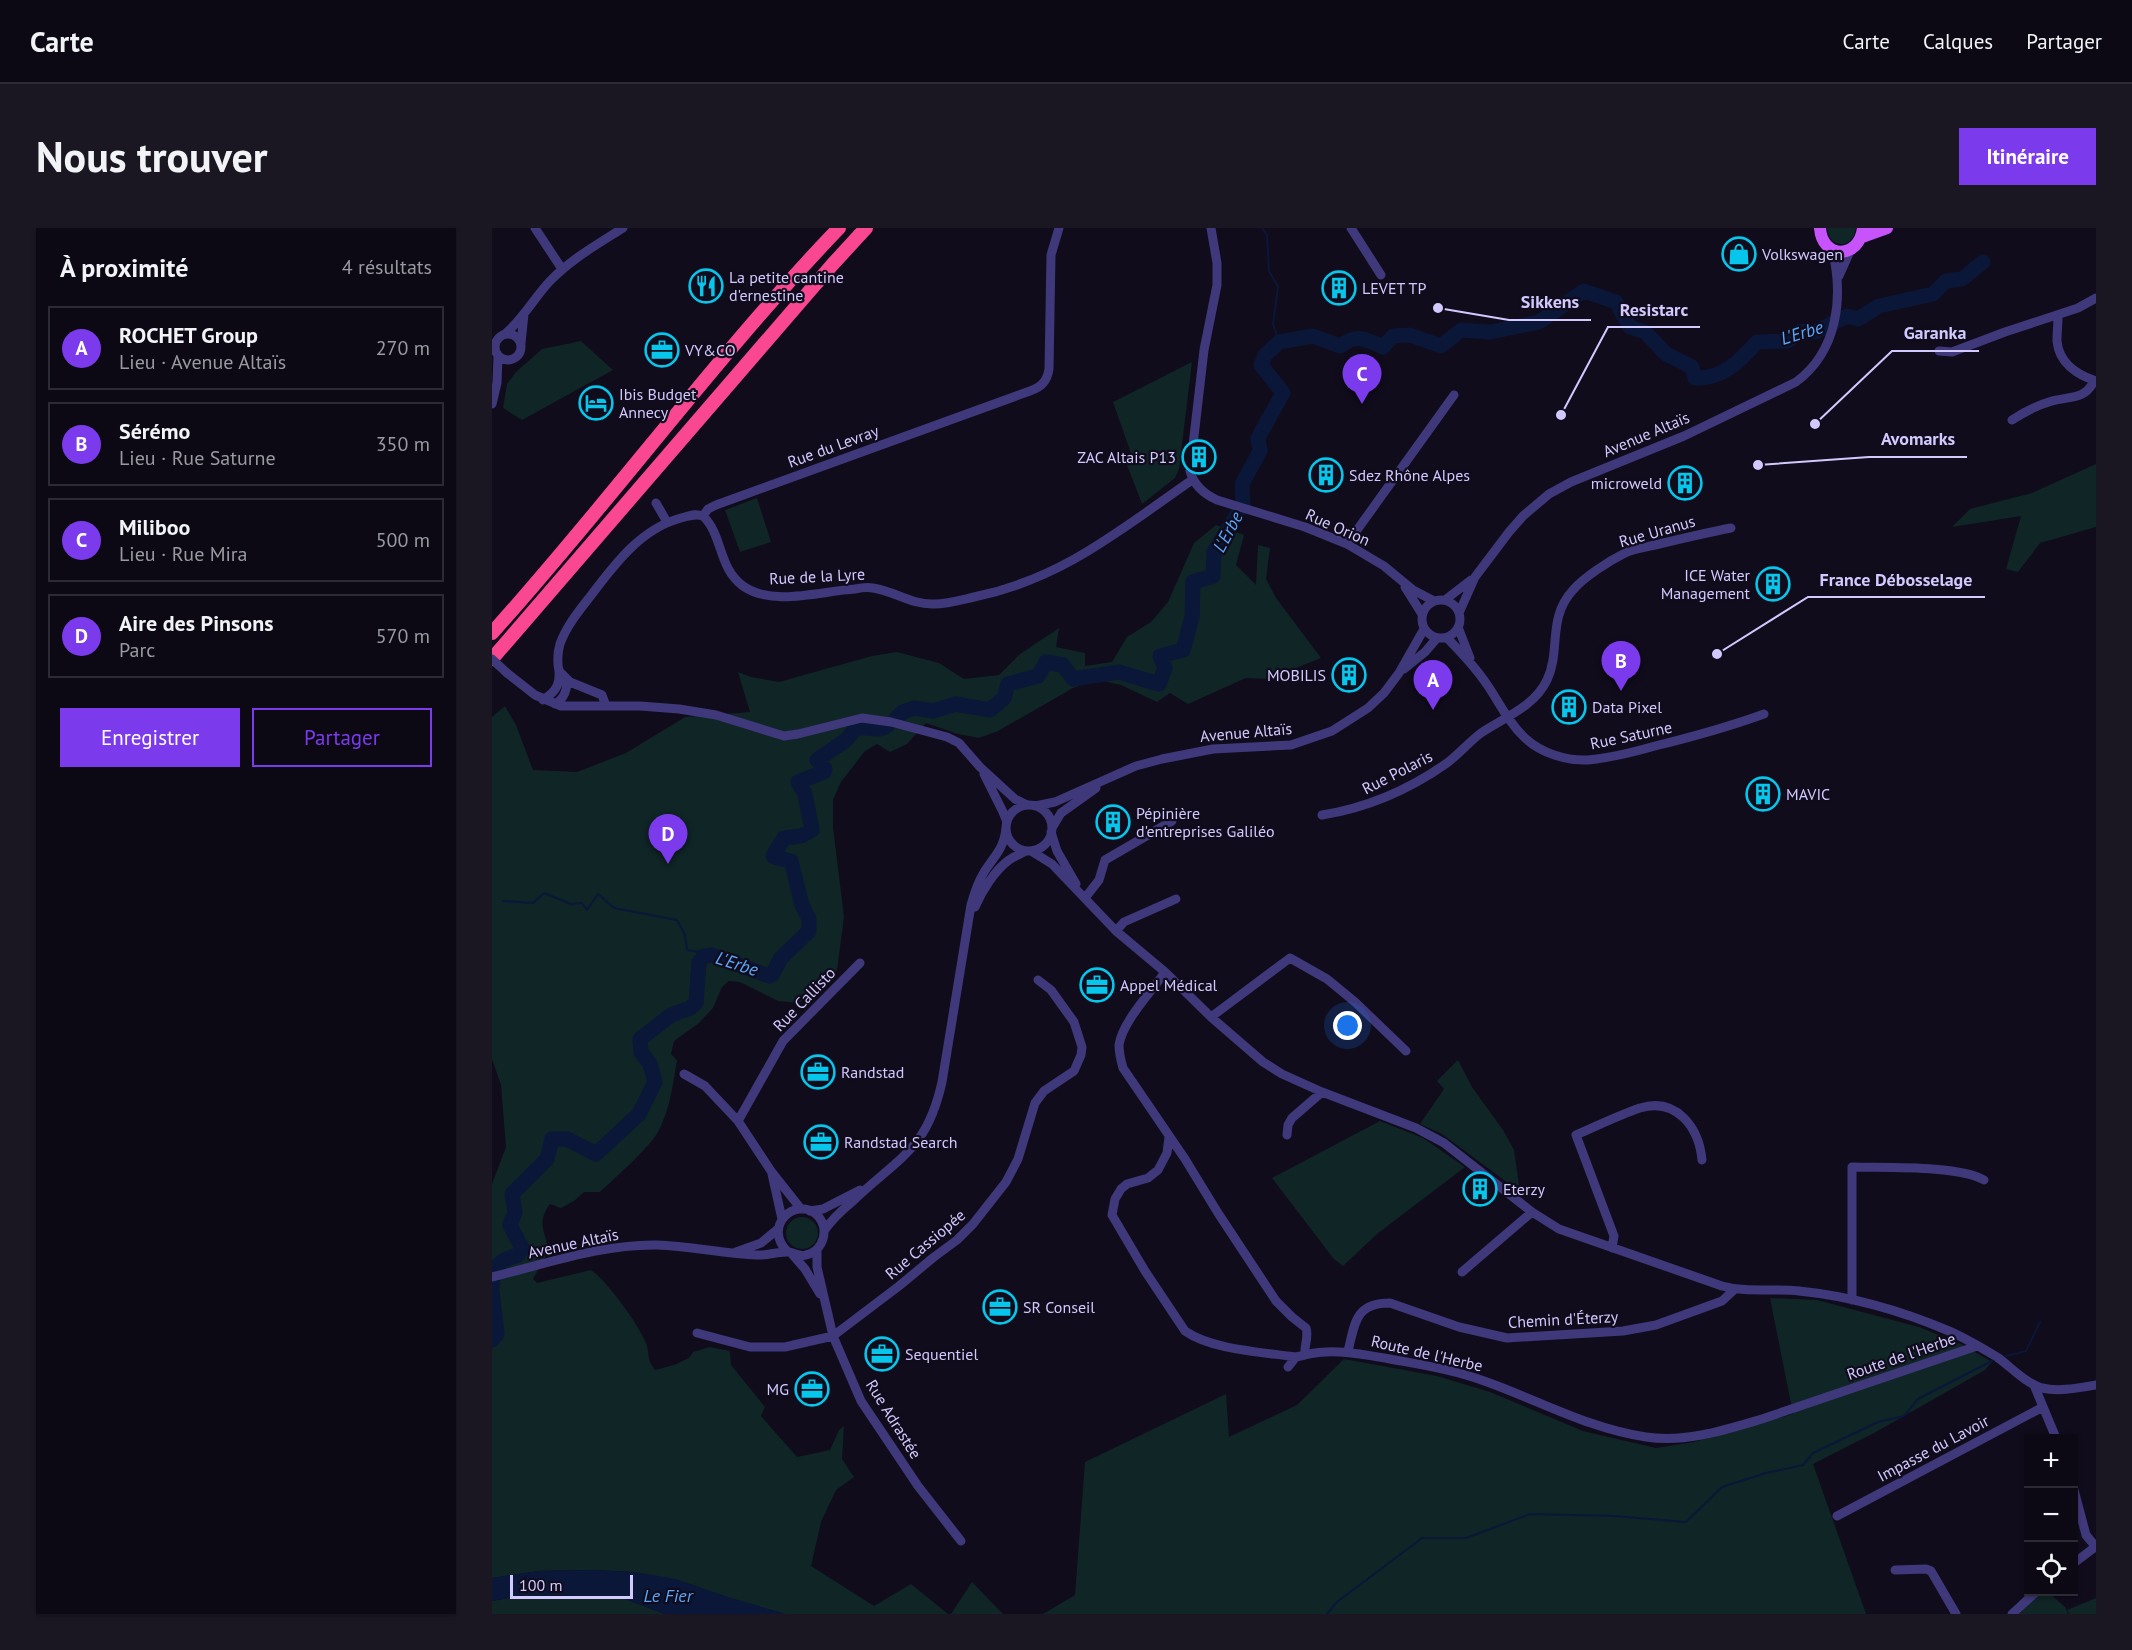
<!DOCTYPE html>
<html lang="fr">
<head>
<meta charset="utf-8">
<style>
	body { margin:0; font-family:"PT Sans",sans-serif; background:#1a1722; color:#f1f3f6 }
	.controls { position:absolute; right:18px; bottom:18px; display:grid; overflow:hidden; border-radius:0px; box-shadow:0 2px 4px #0004 }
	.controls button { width:54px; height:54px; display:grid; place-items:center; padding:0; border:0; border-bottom:2px solid #2c2a34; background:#0c0915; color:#f1f3f6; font:30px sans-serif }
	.scale { position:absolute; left:18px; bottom:15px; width:123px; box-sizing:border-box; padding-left:6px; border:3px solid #d2c9fe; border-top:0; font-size:16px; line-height:21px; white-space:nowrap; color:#d2c9fe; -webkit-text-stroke:4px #100c1c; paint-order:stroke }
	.you { position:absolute; left:856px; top:798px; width:21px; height:21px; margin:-15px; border:4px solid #fff; border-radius:50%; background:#1a73e8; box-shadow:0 0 0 9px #1a73e833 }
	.badge { display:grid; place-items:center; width:39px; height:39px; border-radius:50%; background:#7c3aed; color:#fff; font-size:20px; font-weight:700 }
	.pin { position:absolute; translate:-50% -50px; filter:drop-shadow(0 2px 3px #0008) }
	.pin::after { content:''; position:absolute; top:32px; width:21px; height:18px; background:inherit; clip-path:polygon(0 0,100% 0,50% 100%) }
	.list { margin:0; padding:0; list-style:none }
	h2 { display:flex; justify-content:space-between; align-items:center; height:78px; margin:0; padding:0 24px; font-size:26px }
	h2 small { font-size:20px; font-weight:400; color:#9a9aa0 }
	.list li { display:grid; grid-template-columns:39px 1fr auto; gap:18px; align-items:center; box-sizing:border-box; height:84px; margin:0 12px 12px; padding:0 12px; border:2px solid #2c2a34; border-radius:0px }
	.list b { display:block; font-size:22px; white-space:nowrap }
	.list p { margin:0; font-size:20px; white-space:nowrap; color:#9a9aa0 }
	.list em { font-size:20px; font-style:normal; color:#9a9aa0 }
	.actions { display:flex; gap:12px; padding:18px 24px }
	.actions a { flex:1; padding:14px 0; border:2px solid #7c3aed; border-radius:0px; text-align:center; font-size:21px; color:#7c3aed }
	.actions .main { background:#7c3aed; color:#fff }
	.icon { flex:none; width:33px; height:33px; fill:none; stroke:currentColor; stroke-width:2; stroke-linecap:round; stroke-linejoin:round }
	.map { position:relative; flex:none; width:1604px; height:1386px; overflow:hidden; border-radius:0px }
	header { display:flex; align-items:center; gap:36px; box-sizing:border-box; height:84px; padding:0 30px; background:#0c0915; border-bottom:2px solid #2c2a34 }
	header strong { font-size:28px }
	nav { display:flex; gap:33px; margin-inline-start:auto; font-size:21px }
	.intro { display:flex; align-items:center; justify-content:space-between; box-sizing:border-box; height:144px; padding:0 36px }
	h1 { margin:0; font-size:42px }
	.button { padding:15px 27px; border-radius:0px; background:#7c3aed; color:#fff; font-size:21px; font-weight:700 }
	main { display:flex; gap:36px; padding:0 36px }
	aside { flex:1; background:#0c0915; border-radius:0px; box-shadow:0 2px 4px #0004 }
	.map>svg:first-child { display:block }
	.green { fill:#0f2526 }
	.water { fill:#0a1738 }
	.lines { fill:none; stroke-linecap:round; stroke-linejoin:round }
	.stream { stroke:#0a1738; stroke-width:2 }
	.river { stroke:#0a1738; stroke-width:15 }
	.minor { stroke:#3f387a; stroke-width:9 }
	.major { stroke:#c753fb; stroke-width:12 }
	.highway { stroke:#fa4791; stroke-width:14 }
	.minor-bridge { stroke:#3f387a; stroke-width:9 }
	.labels { text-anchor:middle; stroke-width:4.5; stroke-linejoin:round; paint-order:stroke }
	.poi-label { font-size:16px; fill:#d2c9fe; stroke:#100c1c; text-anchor:start }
	.street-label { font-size:16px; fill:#d2c9fe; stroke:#100c1c }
	.water-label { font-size:18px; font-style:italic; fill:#59a6fb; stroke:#100c1c }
	.leader { fill:none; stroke:#d2c9fe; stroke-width:2 }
	.callout-dot { fill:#d2c9fe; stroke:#100c1c; stroke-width:2 }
	.callout-label { font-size:18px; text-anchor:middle; font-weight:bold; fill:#d2c9fe; stroke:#100c1c; stroke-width:4.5; stroke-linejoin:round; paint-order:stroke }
</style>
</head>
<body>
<header>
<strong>Carte</strong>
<nav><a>Carte</a><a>Calques</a><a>Partager</a></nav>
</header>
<div class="intro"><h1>Nous trouver</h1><a class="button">Itinéraire</a></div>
<main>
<aside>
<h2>À proximité<small>4 résultats</small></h2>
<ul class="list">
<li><span class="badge">A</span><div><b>ROCHET Group</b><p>Lieu · Avenue Altaïs</p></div><em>270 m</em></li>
<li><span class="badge">B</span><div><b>Sérémo</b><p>Lieu · Rue Saturne</p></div><em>350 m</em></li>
<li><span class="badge">C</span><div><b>Miliboo</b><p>Lieu · Rue Mira</p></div><em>500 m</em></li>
<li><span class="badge">D</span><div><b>Aire des Pinsons</b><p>Parc</p></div><em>570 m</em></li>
</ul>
<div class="actions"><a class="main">Enregistrer</a><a>Partager</a></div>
</aside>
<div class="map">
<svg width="1604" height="1386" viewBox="0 0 1604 1386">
	<rect width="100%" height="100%" fill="#100c1c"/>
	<path class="green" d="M1335 0H1364C1361 22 1337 21 1335 0Z
		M89 113 121 142 30 192 11 180 15 156 24 144 50 121Z
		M700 134 687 241 683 250 650 276 635 237 642 234 621 174Z
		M1604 236V299L1548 315 1526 344 1514 341 1529 288 1460 299 1478 281 1540 265Z
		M265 270 279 314 248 324 233 282Z
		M724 297 752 307 744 337 764 357 766 317 778 320 774 351 784 370 829 430 777 451 754 450 696 476 678 465 665 474 629 457 606 452 581 460 506 503 487 510 466 506 434 495 415 516 398 524 385 516 373 523 349 554 341 572V599L352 689 345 742 338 753 307 775 286 773 248 754 237 753 230 759 221 780 207 795 182 813 179 826 185 832C181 856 178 882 166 904 156 921 123 950 108 964H92L82 973 69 980 58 976C45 993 52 1003 57 1022L41 1051 45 1055 99 1042C116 1054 146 1096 154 1115 158 1126 154 1130 163 1142L182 1137 197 1130 201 1124 218 1119 238 1123 239 1137 273 1179 269 1188 305 1229 338 1222 347 1202 352 1198 350 1231 362 1249 344 1262 329 1294 319 1338 382 1378 419 1356 456 1386H293L143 1344 98 1342 47 1343 0 1350V956L14 919 9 857 0 831V489L13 478 24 497 41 542 85 544 134 525 193 489 258 484 246 444 259 449 287 454 380 428 405 424 447 435 472 451 507 447 528 426 567 400 564 419 593 425V438L620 434 635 409 659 394 676 374 702 315Z
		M966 832 980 859 1011 902 1022 922 1028 964 950 906 928 896 952 861 945 853Z
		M888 893 931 910 973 939 885 1006 851 1038 841 1030 780 950Z
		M294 1005a16 16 0 1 1 32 0a16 16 0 1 1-32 0Z
		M1278 1070 1325 1072 1427 1099 1469 1116 1500 1134 1493 1142 1382 1205 1321 1236 1374 1386H551L583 1367 593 1234 734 1166 737 1209 805 1177 852 1131 945 1148 998 1164 1091 1203 1164 1220 1202 1214 1301 1186Z
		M480 1354 511 1386H459Z
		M1550 1364H1556L1573 1379 1576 1386H1527Z
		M34 1367 128 1369 173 1386H0V1373Z
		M1604 1370V1386H1577L1575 1382Z"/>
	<path class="water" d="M98 1342 143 1344 184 1351 236 1369 293 1386H173L128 1369 34 1367 0 1373V1350L47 1343Z"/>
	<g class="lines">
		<path class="stream" d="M770 0 775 7 777 43 786 59 781 96 787 114
			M11 673 41 675 52 665 79 676 90 675 95 682 106 666 122 680 185 692 193 707 195 722 208 724 212 728
			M1514 1128 1534 1123 1548 1094
			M835 1386 845 1374 930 1310H974L1038 1286 1122 1288 1194 1294 1230 1259 1274 1245 1311 1237 1321 1225 1386 1194 1412 1188 1426 1171 1500 1133"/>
		<path class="river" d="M405 489 411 484 422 480 441 483 464 476 498 482 512 470 516 456 546 448 554 434 571 437 581 451 627 444 667 456 673 440 668 428 691 422 700 389 701 354 721 348 722 324 751 276 750 256 768 223 766 210 791 165 769 137 773 127 787 114 821 108 848 118C866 105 873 111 891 119L901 108 918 107 949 118 969 102 999 104 1047 94 1092 63 1124 74 1138 99 1153 104 1174 126 1200 139 1203 150C1231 151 1248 133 1265 114L1296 113 1308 103 1323 104 1355 88 1366 91 1387 78 1441 66 1454 53 1470 51 1491 34
			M0 1058C4 1036 4 1034 26 1027L30 1020 18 997 23 984 20 966 55 931 60 911H75L104 926 147 886 163 854 158 836 149 824 148 811 179 787 198 780 204 775 207 734 212 728 220 727 277 748 280 747 289 730 317 703V691L310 677 299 633 285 630 281 628 292 610 309 608 320 602 313 566 306 554 332 544 333 541 325 532C334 525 345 519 354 512 357 509 360 504 364 501 374 496 386 507 397 496
			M0 1063 5 1106 0 1112"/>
		<path class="minor" d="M43 0 70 41
			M719 0 725 35V57L712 122 698 243C702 258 712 266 725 272L813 299 855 316 892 338 921 362 942 373
			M859 0 889 47
			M1347 48 1359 21
			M1566 88C1566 96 1565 104 1565 113 1567 135 1585 147 1604 153
			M3 119a13 13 0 1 1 26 0a13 13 0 1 1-26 0Z
			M13 106C31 91 42 70 58 53 79 31 106 16 131 0
			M29 115 32 86
			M1447 123 1460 124 1513 104 1586 80 1604 70
			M0 176 5 155 6 128
			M1520 192C1532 184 1546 177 1560 173 1578 168 1593 172 1602 153
			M164 275 175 294
			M211 288C231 307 226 340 251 358 281 379 329 363 363 361 368 360 375 359 381 360 402 363 420 377 442 376 455 376 469 372 482 369 570 351 628 302 700 252
			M855 316 962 167
			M913 359 930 386
			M930 391a19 19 0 1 1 38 0a19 19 0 1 1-38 0Z
			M953 372 979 352
			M967 385 983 349 1017 304 1031 288 1057 266 1079 254 1192 208 1304 154C1346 123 1352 69 1340 21
			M966 399 978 430
			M955 410C970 425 984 440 996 458 1008 476 1017 495 1033 510 1049 525 1074 533 1096 532 1118 530 1142 524 1163 518 1200 509 1236 499 1272 486
			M912 441 933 424 945 410
			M15 445 43 467 69 478H148L187 481 224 487 292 508 306 506 370 490 399 494 455 509 467 515 488 539 523 571 535 577
			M51 472C63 464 68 458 67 443
			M63 476C72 471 77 460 73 450
			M114 478 110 467 78 454 67 443C65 433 65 426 68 416 74 399 86 384 97 370 122 337 148 301 189 290 197 288 203 285 211 288L216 281 224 277 538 163C549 159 555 154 557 141L559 27 567 0
			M492 546 511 584 515 594
			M514 600a23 23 0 1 1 46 0a23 23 0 1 1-46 0Z
			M543 578 563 574 644 538 670 531 721 521 799 517 840 503 876 480 892 465 907 445 932 401
			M830 587C874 580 918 561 955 535 967 526 977 514 989 505 1013 489 1042 479 1055 452 1069 423 1055 390 1081 362 1092 349 1117 333 1133 325 1141 321 1154 319 1163 317 1188 311 1213 305 1239 300
			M560 600 569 585 604 560
			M559 604 565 623 584 656
			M539 623 560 636 624 703 673 744 719 789 771 834 790 846 830 864 924 900 952 915 1040 984 1067 1001 1230 1058C1255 1065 1281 1060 1307 1063 1357 1068 1410 1083 1457 1103 1473 1110 1490 1120 1505 1129 1519 1139 1533 1155 1550 1160 1567 1164 1586 1160 1604 1157
			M593 670 607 652 613 632 680 593
			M483 679C490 663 503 642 517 632 522 628 529 626 534 623
			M624 703 632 694 684 671
			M673 744C660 763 630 794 627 817 627 825 629 833 631 840L693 931 726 985 784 1073 800 1089 814 1100C817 1109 812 1117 813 1127 842 1120 869 1126 898 1131 931 1137 964 1142 995 1154 1048 1173 1098 1201 1154 1209 1193 1215 1233 1202 1270 1191L1485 1118
			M719 789 798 730 835 751 863 774 914 823
			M192 846 213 858 246 893 279 943 309 981
			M246 893 291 813 368 735
			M795 907 796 897 800 890 830 864
			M677 909 675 925 666 942 656 950 635 956 629 961 623 971 620 987 653 1043 693 1103C720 1122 771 1124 804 1129L813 1127
			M280 946 290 991
			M318 983 331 981 368 962
			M332 1003C340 991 350 982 361 973 407 929 435 922 450 854L479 677C482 666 485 656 491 646 501 629 512 622 514 600
			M1120 1020 1122 1008 1084 907C1105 898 1127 887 1148 880 1185 869 1207 900 1210 932
			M325 1021V1039L341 1108 369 1173 426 1258 469 1313
			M244 1024 269 1015 286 1001
			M300 1026 313 1041 328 1066
			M970 1044 1040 984
			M0 1049C54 1036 110 1016 165 1017 199 1018 232 1026 265 1027 275 1028 287 1023 297 1024 303 1025 307 1029 314 1027 332 1023 338 1000 325 987 302 967 270 1000 296 1024
			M1360 1072V939C1391 940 1467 937 1492 952
			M205 1105 258 1119H293L341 1108 407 1058 442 1029 465 1012 481 996 514 954 526 931 543 875 552 863 582 843 589 827 590 819 582 794 559 762 546 752
			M856 1123C863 1095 863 1075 898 1075L967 1099 1015 1110 1131 1103 1164 1097 1230 1073 1243 1061
			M796 1139 804 1129
			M1542 1157 1564 1210
			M1582 1262 1594 1307 1604 1319
			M1345 1288 1551 1179
			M1582 1335 1603 1319
			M1403 1342 1434 1341 1439 1343 1464 1386
			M1520 1386 1544 1364"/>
		<path class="major" d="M1328 0C1330 31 1367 32 1371 0
			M1370 9 1395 0"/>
		<path class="highway" d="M0 405C119 273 224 128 347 0
			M0 431 340 37 374 0"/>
		<path class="minor-bridge" d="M0 431 15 445"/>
	</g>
	<defs>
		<symbol id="shop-ring" viewBox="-11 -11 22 22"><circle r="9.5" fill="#100c1c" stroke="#06c6ec" stroke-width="1.5"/><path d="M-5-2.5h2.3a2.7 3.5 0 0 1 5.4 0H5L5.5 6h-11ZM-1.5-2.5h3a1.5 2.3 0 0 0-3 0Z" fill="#06c6ec"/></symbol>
		<symbol id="restaurant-ring" viewBox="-11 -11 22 22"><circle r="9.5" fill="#100c1c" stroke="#06c6ec" stroke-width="1.5"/><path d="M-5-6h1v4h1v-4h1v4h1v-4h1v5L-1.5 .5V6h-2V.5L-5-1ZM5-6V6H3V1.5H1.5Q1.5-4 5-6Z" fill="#06c6ec"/></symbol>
		<symbol id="building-ring" viewBox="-11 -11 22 22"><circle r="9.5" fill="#100c1c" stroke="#06c6ec" stroke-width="1.5"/><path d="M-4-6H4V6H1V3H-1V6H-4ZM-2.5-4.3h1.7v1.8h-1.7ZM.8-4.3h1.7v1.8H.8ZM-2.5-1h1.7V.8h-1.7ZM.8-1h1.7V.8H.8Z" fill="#06c6ec"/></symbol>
		<symbol id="office-ring" viewBox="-11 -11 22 22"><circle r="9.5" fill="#100c1c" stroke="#06c6ec" stroke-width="1.5"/><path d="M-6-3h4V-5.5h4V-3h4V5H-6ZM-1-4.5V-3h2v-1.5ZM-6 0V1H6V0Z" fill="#06c6ec"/></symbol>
		<symbol id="hotel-ring" viewBox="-11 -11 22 22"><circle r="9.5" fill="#100c1c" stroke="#06c6ec" stroke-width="1.5"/><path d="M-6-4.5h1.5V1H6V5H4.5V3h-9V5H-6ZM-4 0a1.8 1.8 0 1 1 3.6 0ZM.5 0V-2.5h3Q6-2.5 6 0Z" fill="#06c6ec"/></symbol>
	</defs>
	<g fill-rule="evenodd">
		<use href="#shop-ring" x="1228" y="7" width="38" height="38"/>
		<use href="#restaurant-ring" x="195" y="39" width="38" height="38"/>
		<use href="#building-ring" x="828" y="41" width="38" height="38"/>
		<use href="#office-ring" x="151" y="103" width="38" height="38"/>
		<use href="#hotel-ring" x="85" y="156" width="38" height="38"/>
		<use href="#building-ring" x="688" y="210" width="38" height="38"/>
		<use href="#building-ring" x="815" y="228" width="38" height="38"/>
		<use href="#building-ring" x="1174" y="236" width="38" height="38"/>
		<use href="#building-ring" x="1262" y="337" width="38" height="38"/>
		<use href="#building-ring" x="838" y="428" width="38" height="38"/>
		<use href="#building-ring" x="1058" y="460" width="38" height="38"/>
		<use href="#building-ring" x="1252" y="547" width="38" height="38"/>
		<use href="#building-ring" x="602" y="575" width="38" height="38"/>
		<use href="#office-ring" x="586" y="738" width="38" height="38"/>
		<use href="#office-ring" x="307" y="825" width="38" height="38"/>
		<use href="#office-ring" x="310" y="895" width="38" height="38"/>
		<use href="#building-ring" x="969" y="942" width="38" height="38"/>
		<use href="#office-ring" x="489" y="1060" width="38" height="38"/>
		<use href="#office-ring" x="371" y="1107" width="38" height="38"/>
		<use href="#office-ring" x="301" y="1142" width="38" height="38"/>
	</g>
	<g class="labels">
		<g class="poi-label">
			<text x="1270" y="32">Volkswagen</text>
			<text x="237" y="55">La petite cantine<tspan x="237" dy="18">d'ernestine</tspan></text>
			<text x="870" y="66">LEVET TP</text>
			<text x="193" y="128">VY&amp;CO</text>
			<text x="127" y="172">Ibis Budget<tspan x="127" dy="18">Annecy</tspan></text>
			<text x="684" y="235" text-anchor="end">ZAC Altais P13</text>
			<text x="857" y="253">Sdez Rhône Alpes</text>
			<text x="1170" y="261" text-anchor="end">microweld</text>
			<text x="1258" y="353" text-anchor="end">ICE Water<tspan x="1258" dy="18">Management</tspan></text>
			<text x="834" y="453" text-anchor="end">MOBILIS</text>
			<text x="1100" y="485">Data Pixel</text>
			<text x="1294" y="572">MAVIC</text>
			<text x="644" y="591">Pépinière<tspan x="644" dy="18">d'entreprises Galiléo</tspan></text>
			<text x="628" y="763">Appel Médical</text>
			<text x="349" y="850">Randstad</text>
			<text x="352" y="920">Randstad Search</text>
			<text x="1011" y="967">Eterzy</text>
			<text x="531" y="1085">SR Conseil</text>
			<text x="413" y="1132">Sequentiel</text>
			<text x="297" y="1167" text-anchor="end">MG</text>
		</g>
		<g class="street-label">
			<text transform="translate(1154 206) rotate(-23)" y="6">Avenue Altaïs</text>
			<text transform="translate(341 218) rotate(-20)" y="6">Rue du Levray</text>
			<text transform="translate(846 299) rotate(24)" y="6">Rue Orion</text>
			<text transform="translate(1165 303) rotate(-16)" y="6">Rue Uranus</text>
			<text transform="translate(325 348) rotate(-3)" y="6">Rue de la Lyre</text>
			<text transform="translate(754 504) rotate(-5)" y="6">Avenue Altaïs</text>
			<text transform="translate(1139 507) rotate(-12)" y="6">Rue Saturne</text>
			<text transform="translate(905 544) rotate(-27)" y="6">Rue Polaris</text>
			<text transform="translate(312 771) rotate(-46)" y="6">Rue Callisto</text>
			<text transform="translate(81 1015) rotate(-12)" y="6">Avenue Altaïs</text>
			<text transform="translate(433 1016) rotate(-40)" y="6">Rue Cassiopée</text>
			<text transform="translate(1071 1091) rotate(-3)" y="6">Chemin d'Éterzy</text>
			<text transform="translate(935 1125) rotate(13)" y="6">Route de l'Herbe</text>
			<text transform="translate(1409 1128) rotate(-19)" y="6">Route de l'Herbe</text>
			<text transform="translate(402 1191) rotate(58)" y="6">Rue Adrastée</text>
			<text transform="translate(1441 1220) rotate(-28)" y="6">Impasse du Lavoir</text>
		</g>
		<g class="water-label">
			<text transform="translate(1310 105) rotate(-17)" y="6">L'Erbe</text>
			<text transform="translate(736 304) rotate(-62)" y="6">L'Erbe</text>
			<text transform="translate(245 736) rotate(18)" y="6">L'Erbe</text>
			<text x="176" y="1374">Le Fier</text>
		</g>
	</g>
	<path class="leader" d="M946 80L1017 92H1099M1069 187L1116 99H1208M1323 196L1400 123H1487M1266 237L1377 229H1475M1225 426L1316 369H1493"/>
	<g class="callout-dot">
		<circle cx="946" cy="80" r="6"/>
		<circle cx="1069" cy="187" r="6"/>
		<circle cx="1323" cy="196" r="6"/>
		<circle cx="1266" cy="237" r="6"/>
		<circle cx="1225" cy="426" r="6"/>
	</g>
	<g class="callout-label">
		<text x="1058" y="80">Sikkens</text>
		<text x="1162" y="88">Resistarc</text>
		<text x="1443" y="111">Garanka</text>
		<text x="1426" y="217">Avomarks</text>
		<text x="1404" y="358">France Débosselage</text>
	</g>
</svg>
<div class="controls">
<button>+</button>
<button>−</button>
<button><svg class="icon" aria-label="locate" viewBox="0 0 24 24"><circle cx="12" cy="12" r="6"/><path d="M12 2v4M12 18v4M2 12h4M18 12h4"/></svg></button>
</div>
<div class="scale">100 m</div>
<div class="you"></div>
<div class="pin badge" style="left:941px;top:482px">A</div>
<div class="pin badge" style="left:1129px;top:463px">B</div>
<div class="pin badge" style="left:870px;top:176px">C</div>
<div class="pin badge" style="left:176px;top:636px">D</div>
</div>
</main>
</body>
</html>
